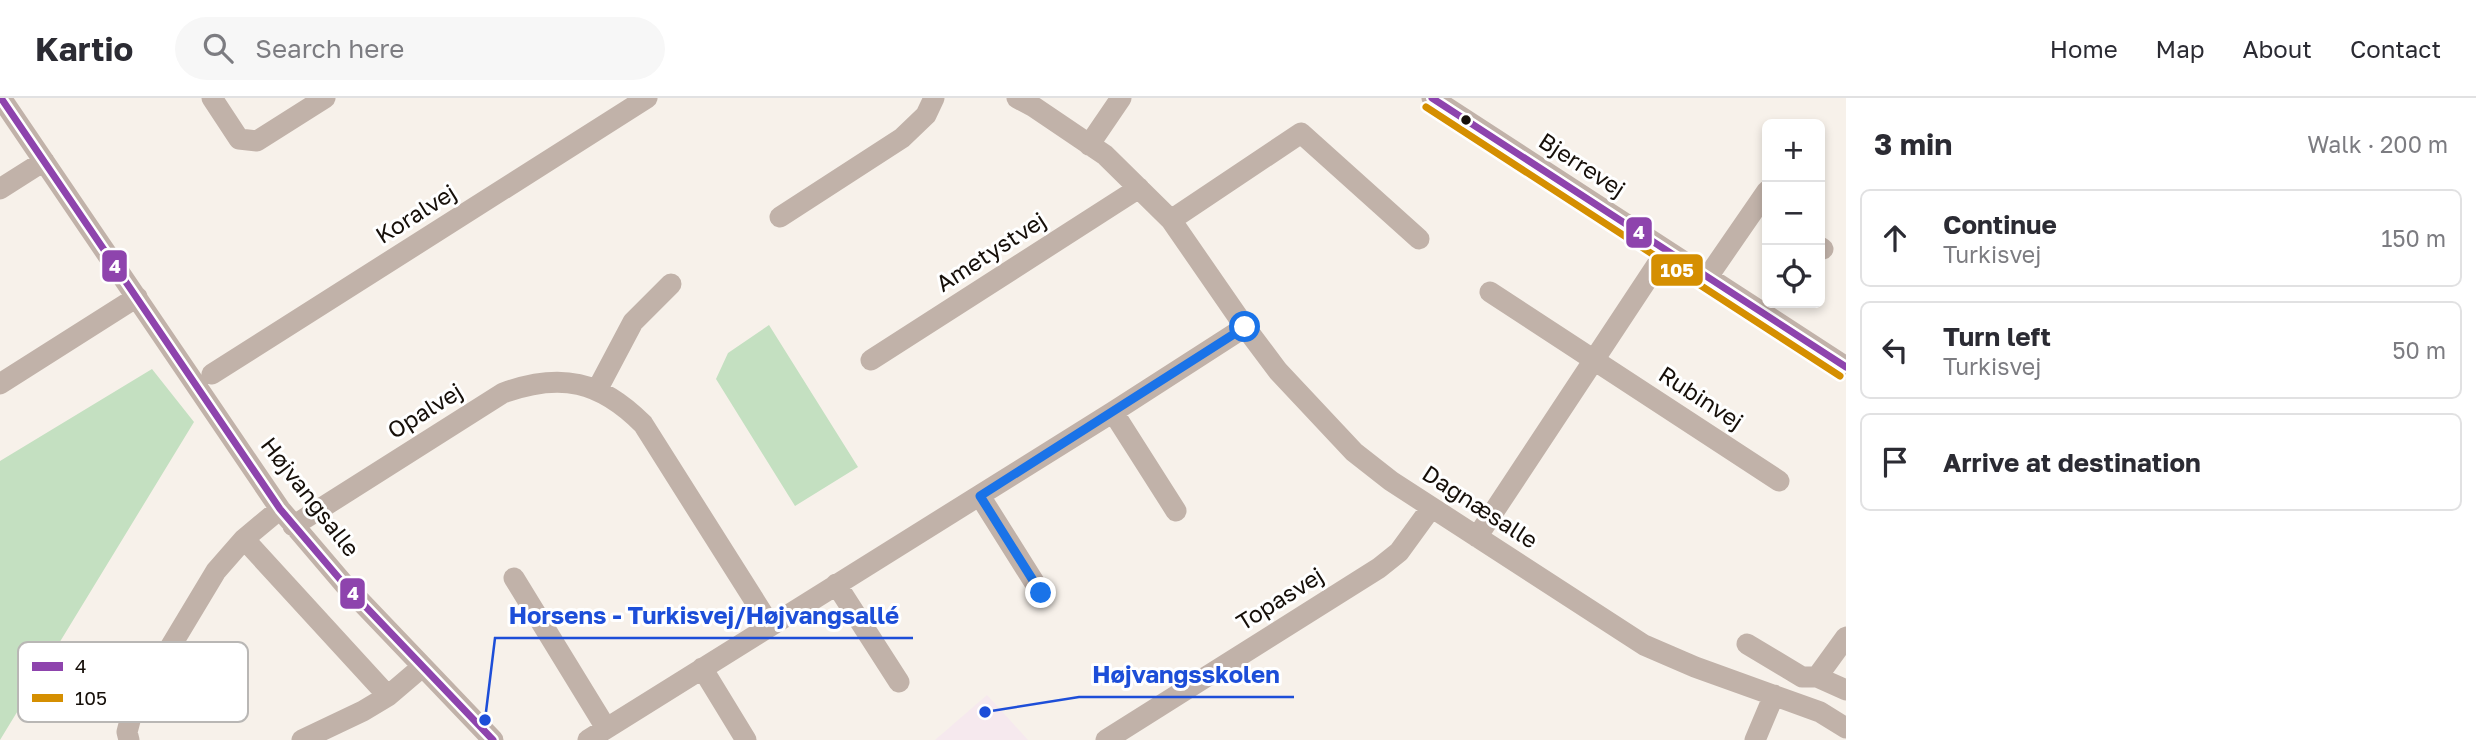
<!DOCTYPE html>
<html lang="en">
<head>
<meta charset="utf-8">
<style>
	body { margin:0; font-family:"Golos Text",sans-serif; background:#f7f7f7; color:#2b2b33 }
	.controls { position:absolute; right:21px; top:21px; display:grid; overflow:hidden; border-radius:10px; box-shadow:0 4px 10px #0003 }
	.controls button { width:63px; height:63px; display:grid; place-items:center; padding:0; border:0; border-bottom:2px solid #e1e1e2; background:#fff; color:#2b2b33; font:35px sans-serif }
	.stop { position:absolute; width:21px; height:21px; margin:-16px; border:5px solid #1a73e8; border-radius:50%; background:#fff }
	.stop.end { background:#1a73e8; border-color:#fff; box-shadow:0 2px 7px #0008 }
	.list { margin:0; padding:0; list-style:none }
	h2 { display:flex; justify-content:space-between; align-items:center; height:91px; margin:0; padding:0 28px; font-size:30px }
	h2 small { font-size:23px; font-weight:400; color:#7c7c81 }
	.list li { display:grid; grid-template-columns:46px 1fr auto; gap:21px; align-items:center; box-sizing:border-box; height:98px; margin:0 14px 14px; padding:0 14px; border:2px solid #e1e1e2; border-radius:10px }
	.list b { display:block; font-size:26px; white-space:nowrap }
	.list p { margin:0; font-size:23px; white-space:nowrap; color:#7c7c81 }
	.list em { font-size:23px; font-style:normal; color:#7c7c81 }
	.icon { flex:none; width:38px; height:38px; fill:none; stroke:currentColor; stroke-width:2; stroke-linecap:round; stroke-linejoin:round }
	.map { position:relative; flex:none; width:1846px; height:642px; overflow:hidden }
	header { display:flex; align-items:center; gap:42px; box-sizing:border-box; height:98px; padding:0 35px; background:#fff; border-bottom:2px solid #e1e1e2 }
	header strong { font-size:33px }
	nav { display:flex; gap:38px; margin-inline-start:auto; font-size:24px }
	.search { width:490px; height:63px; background:#f7f7f7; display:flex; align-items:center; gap:18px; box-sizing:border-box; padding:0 24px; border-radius:38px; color:#7c7c81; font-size:26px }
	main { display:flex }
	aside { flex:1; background:#fff }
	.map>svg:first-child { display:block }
	.education { fill:#f6e9ee }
	.green { fill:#c4e0c1 }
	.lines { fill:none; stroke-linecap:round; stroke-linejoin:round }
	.minor { stroke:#c1b2a9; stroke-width:21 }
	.bus-1-casing { stroke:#fff; stroke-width:12 }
	.bus-2-casing { stroke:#fff; stroke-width:12 }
	.bus-1 { stroke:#8e44ad; stroke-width:7 }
	.bus-2 { stroke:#d58f01; stroke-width:7 }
	.route { stroke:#1a73e8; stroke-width:9 }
	.bus-dot { fill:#160f09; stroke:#fff; stroke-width:2.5 }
	.labels { text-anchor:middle; stroke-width:6; stroke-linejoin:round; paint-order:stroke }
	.street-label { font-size:23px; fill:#160f09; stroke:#fff }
	.key { fill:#fff; stroke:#b9b7b5; stroke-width:2 }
	.key-label { font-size:19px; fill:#160f09 }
	.leader { fill:none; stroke:#1d4ed8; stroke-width:2.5 }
	.callout-dot { fill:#1d4ed8; stroke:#fff; stroke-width:2.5 }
	.callout-label { font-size:24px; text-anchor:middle; font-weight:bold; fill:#1d4ed8; stroke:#fff; stroke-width:6; stroke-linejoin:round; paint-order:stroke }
	.line-badge { stroke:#fff; stroke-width:2.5 }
	.badge-label { font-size:19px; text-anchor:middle; font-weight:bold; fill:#fff }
</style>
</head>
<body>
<header>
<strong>Kartio</strong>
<div class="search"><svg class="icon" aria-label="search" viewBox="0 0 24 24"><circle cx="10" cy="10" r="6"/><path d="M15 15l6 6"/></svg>Search here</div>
<nav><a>Home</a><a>Map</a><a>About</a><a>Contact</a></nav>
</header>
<main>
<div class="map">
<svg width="1846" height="642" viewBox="0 0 1846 642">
	<rect width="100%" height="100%" fill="#f7f1ea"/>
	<path class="education" d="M987 597 1028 642H935Z"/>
	<path class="green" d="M769 227 858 369 795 408 716 281 728 255Z
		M152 271 194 324 0 642V363Z"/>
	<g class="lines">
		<path class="minor" d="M1 0 280 411 344 486 493 642
			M212 0 239 41 257 43 325 0
			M1017 0 1034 9 1105 57 1171 122 1245 229 1278 273 1354 354 1391 383 1644 547 1695 569 1820 614 1846 630
			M1432 0 1846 269
			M1089 47 1121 0
			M0 91 44 63
			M780 119 902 40 926 17 934 0
			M1171 122 1301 35 1419 141
			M1820 149 1823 151
			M1707 180 1767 93
			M1490 194 1779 383
			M871 262 1139 90
			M212 276 647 0
			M0 286 137 199
			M597 292 633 224 671 186
			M1113 314 1176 413
			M980 398 1041 495
			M293 428 503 295C561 274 600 283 643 326L770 527
			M1477 439 1666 153
			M244 441 388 598
			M514 480 606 630
			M836 486 899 584
			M1747 546 1802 579H1817L1846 592
			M702 570 746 642
			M1817 579 1846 539
			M129 642 127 634 133 611 216 473 244 441 280 411
			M302 642 363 613 388 598 422 569
			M588 642 1113 314 1245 229
			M1106 642 1379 470 1399 454 1431 410
			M1755 642 1774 597"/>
		<defs>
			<path id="bus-1" d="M1 0 280 411 344 486 493 642
				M1432 0 1846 269"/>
			<path id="bus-2" d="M1426 9 1840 278"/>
		</defs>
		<use href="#bus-1" class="bus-1-casing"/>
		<use href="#bus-2" class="bus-2-casing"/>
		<use href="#bus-1" class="bus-1"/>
		<use href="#bus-2" class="bus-2"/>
	</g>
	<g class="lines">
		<path class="route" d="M1041 495 980 398 1245 229"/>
	</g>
	<circle class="bus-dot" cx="1466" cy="22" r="6"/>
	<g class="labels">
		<g class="street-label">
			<text transform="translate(1582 67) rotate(33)" y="8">Bjerrevej</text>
			<text transform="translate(416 116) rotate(-32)" y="8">Koralvej</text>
			<text transform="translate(991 154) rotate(-33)" y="8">Ametystvej</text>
			<text transform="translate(1701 300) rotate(33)" y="8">Rubinvej</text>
			<text transform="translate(425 313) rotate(-32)" y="8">Opalvej</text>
			<text transform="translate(310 399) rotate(52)" y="8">Højvangsalle</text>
			<text transform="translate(1480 409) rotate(33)" y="8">Dagnæsalle</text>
			<text transform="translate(1280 501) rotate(-32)" y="8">Topasvej</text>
		</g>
	</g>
	<rect x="18" y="544" width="230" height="80" rx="10" class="key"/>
	<rect x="32" y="564" width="31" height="9" fill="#8e44ad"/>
	<rect x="32" y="596" width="31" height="8" fill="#d58f01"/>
	<g class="key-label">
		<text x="75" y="575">4</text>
		<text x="75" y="607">105</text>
	</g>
	<path class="leader" d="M485 622L495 540H913M985 614L1079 599H1294"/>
	<g class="callout-dot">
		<circle cx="485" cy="622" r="7"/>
		<circle cx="985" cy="614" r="7"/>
	</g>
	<g class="callout-label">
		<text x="704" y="526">Horsens - Turkisvej/Højvangsallé</text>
		<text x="1186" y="585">Højvangsskolen</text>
	</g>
	<g class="line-badge">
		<rect x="1625" y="118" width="28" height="33" rx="7" fill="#8e44ad"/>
		<rect x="101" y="151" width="27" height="34" rx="7" fill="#8e44ad"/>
		<rect x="1650" y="155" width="54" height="34" rx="7" fill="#d58f01"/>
		<rect x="339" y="479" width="27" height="33" rx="7" fill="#8e44ad"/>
	</g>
	<g class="badge-label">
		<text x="1639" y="141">4</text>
		<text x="115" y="175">4</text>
		<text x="1677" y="179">105</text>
		<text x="353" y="502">4</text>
	</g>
</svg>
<div class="controls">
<button>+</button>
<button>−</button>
<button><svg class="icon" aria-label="locate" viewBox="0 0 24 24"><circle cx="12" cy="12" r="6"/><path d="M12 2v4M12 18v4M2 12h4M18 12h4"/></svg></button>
</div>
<div class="stop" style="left:1245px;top:229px"></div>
<div class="stop end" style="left:1041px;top:495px"></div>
</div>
<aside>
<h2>3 min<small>Walk · 200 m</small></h2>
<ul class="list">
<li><svg class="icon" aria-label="ahead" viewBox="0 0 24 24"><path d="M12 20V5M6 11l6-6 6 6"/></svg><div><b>Continue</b><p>Turkisvej</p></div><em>150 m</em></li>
<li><svg class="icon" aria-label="left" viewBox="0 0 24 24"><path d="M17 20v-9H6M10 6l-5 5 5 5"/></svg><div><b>Turn left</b><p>Turkisvej</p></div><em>50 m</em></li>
<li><svg class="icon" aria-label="arrive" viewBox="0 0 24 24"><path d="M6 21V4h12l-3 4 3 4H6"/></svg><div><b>Arrive at destination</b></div></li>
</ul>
</aside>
</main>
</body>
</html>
